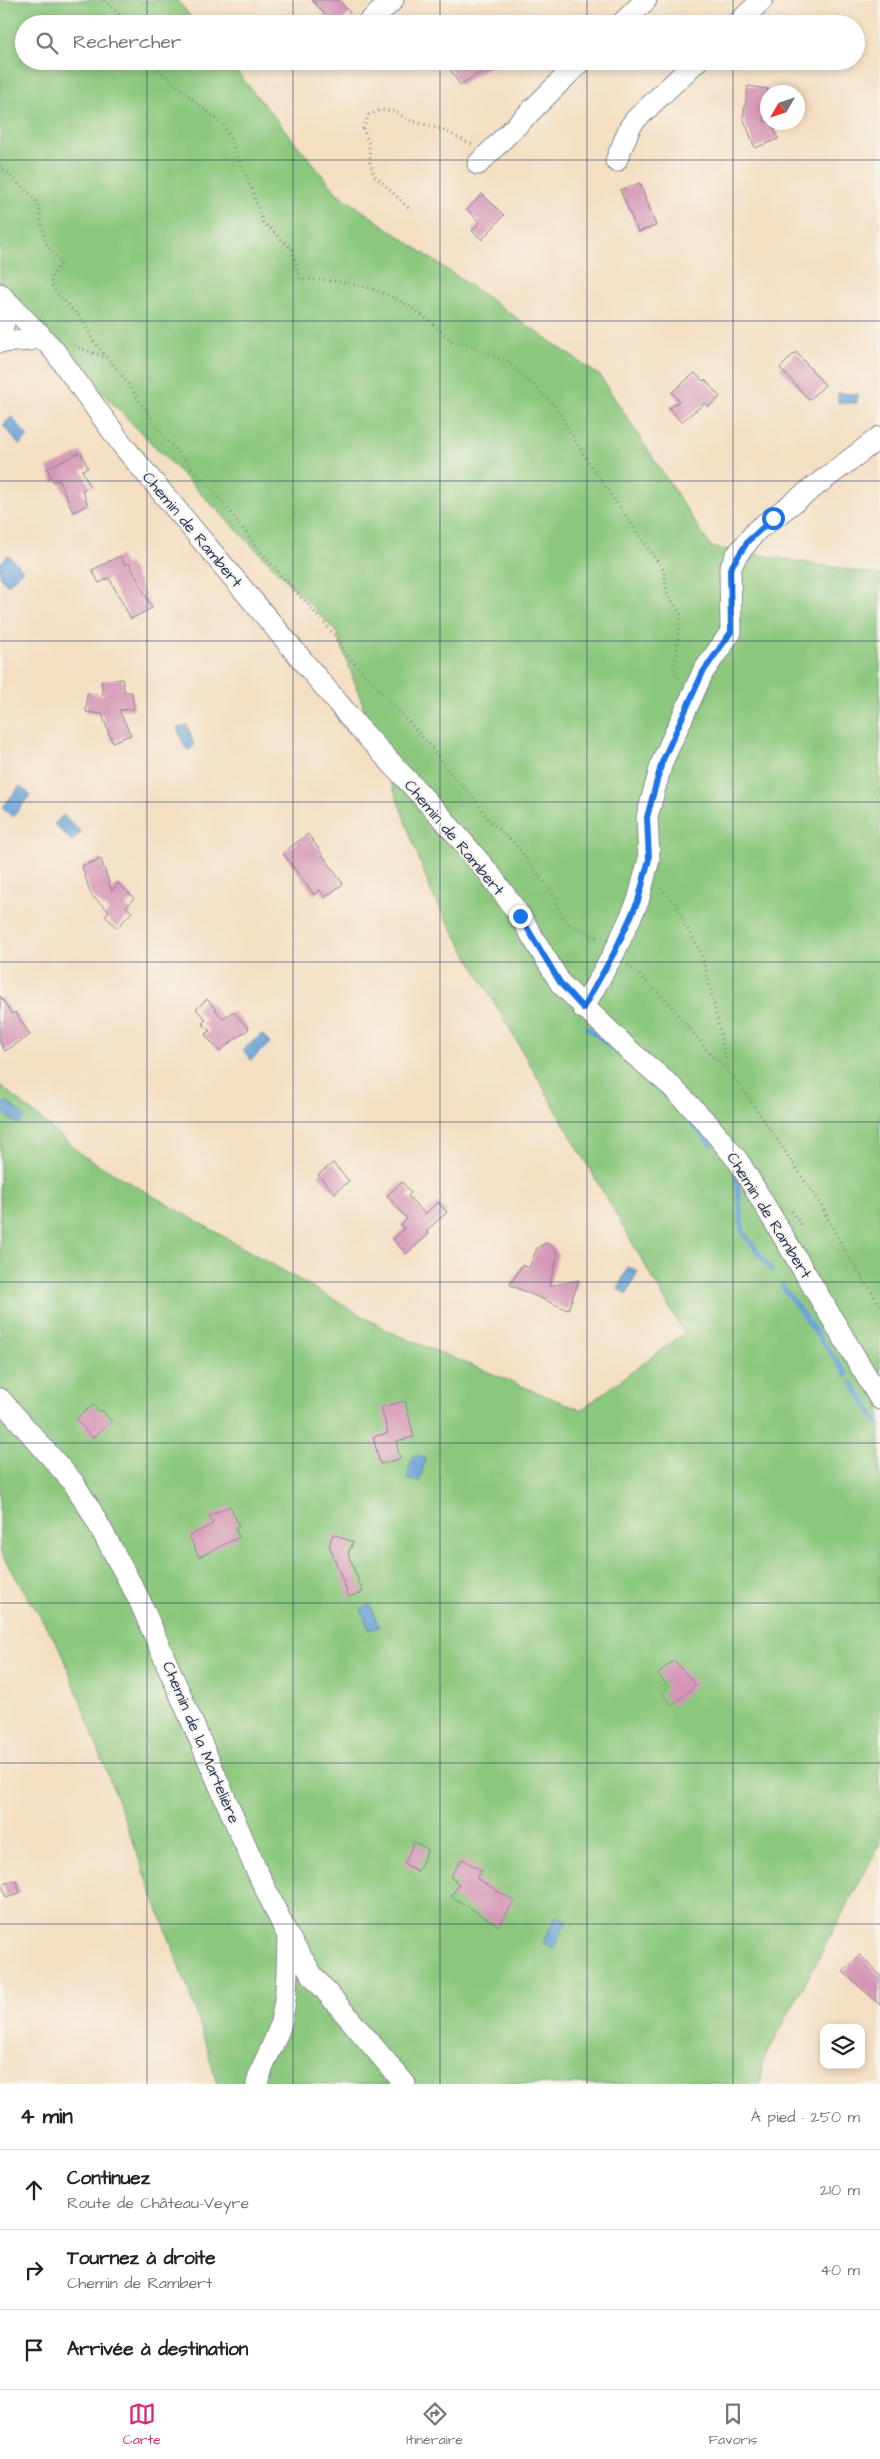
<!DOCTYPE html>
<html lang="fr">
<head>
<meta charset="utf-8">
<style>
	body { margin:0; font-family:"Architects Daughter",sans-serif; background:#f2f2f2; color:#222 }
	.controls { position:absolute; right:15px; bottom:15px; display:grid; overflow:hidden; border-radius:10px; box-shadow:0 2px 8px #0003 }
	.controls button { width:45px; height:45px; display:grid; place-items:center; padding:0; border:0; border-bottom:1px solid #e0e0e0; background:#fff; color:#222; font:25px sans-serif }
	.compass { position:absolute; left:760px; top:85px; width:45px; height:45px; border-radius:50%; background:#fff; box-shadow:0 2px 8px #0003; rotate:231deg }
	.stop { position:absolute; width:15px; height:15px; margin:-11px; border:4px solid #1a73e8; border-radius:50%; background:#fff }
	.stop.end { background:#1a73e8; border-color:#fff; box-shadow:0 1px 5px #0008 }
	.list { margin:0; padding:0; list-style:none }
	h2 { display:flex; justify-content:space-between; align-items:center; height:65px; margin:0; padding:0 20px; font-size:21px }
	h2 small { font-size:16px; font-weight:400; color:#767676 }
	.list li { display:grid; grid-template-columns:32px 1fr auto; gap:15px; align-items:center; box-sizing:border-box; height:80px; padding:0 20px; border-top:1px solid #e0e0e0 }
	.list b { display:block; font-size:19px; white-space:nowrap }
	.list p { margin:0; font-size:16px; white-space:nowrap; color:#767676 }
	.list em { font-size:16px; font-style:normal; color:#767676 }
	.icon { flex:none; width:28px; height:28px; fill:none; stroke:currentColor; stroke-width:2; stroke-linecap:round; stroke-linejoin:round }
	.map { position:relative; flex:none; width:880px; height:2084px; overflow:hidden }
	.search { position:absolute; background:#fff; box-shadow:0 2px 8px #0003; left:15px; right:15px; top:15px; height:55px; display:flex; align-items:center; gap:12px; box-sizing:border-box; padding:0 18px; border-radius:28px; color:#767676; font-size:19px }
	.sheet { height:305px; background:#fff }
	nav { display:flex; justify-content:space-around; align-items:center; box-sizing:border-box; height:70px; border-top:1px solid #e0e0e0; background:#fff; font-size:14px; color:#767676 }
	nav a { display:grid; justify-items:center; gap:2px }
	nav .on { color:#db2777 }
	.map>svg:first-child { display:block }
	.green { fill:#8bc87d; stroke:#537c6e }
	.water { fill:#64a0d5; stroke:#40689a }
	.lines { fill:none; stroke-linecap:round; stroke-linejoin:round }
	.stream { stroke:#64a0d5; stroke-width:5 }
	.building { fill:#d596b6 }
	.minor-casing { stroke:#888790; stroke-width:23 }
	.path { stroke:#888790; stroke-width:3; stroke-dasharray:1 4; stroke-linecap:butt }
	.minor { stroke:#fff; stroke-width:21 }
	.route { stroke:#1a73e8; stroke-width:6 }
	.grid { fill:none; stroke:#1b2f5e; stroke-width:1; stroke-opacity:0.55 }
	.labels { text-anchor:middle; stroke-width:4; stroke-linejoin:round; paint-order:stroke }
	.street-label { font-size:16px; fill:#1b2f5e; stroke:#f7f3e8 }
</style>
</head>
<body>
<div class="map">
<svg width="880" height="2084" viewBox="0 0 880 2084">
	<rect width="100%" height="100%" fill="#f7f3e8"/>
	<filter id="ink" filterUnits="userSpaceOnUse"><feTurbulence type="fractalNoise" baseFrequency=".02" numOctaves="2"/><feDisplacementMap in="SourceGraphic" scale="10" xChannelSelector="R" yChannelSelector="G"/><feConvolveMatrix kernelMatrix="1 2 1 2 8 2 1 2 1" color-interpolation-filters="sRGB"/></filter>
	<filter id="wash" filterUnits="userSpaceOnUse"><feTurbulence type="fractalNoise" baseFrequency=".0096" numOctaves="4" result="noise"/><feDisplacementMap in="SourceGraphic" scale="20" xChannelSelector="R" yChannelSelector="G"/><feGaussianBlur stdDeviation="1.12" result="paint"/><feColorMatrix in="noise" values="0 0 0 0 0 0 0 0 0 0 0 0 0 0 0 0 0 1.4 0 .05"/><feComposite in="paint" operator="in"/></filter>
	<g filter="url(#wash)">
		<rect width="100%" height="100%" fill="#f4dfc3"/>
		<path class="green" d="M0 0H177L197 24H24V61H228L337 193 600 376 711 547 880 575V1844L762 2063 761 2084H217L194 2005 62 1652 0 1552V1085L85 1157 392 1333 581 1410 684 1333 431 892 336 631 0 289Z"/>
		<path class="water" d="M838 393 857 394V403H838Z
			M12 417 28 437 19 445 3 425Z
			M8 555 23 570 8 585 0 577V563Z
			M187 725 194 745 190 750 185 748 177 728Z
			M20 786 30 795 13 817 2 808Z
			M63 815 81 832 72 841 54 824Z
			M262 1034 270 1043 251 1060 243 1050Z
			M6 1101 25 1117 18 1125 0 1109Z
			M628 1267 638 1271 627 1294 618 1289Z
			M413 1455 426 1458 419 1482 407 1479Z
			M370 1605 379 1627 369 1630 361 1609Z
			M556 1916 567 1920 554 1948 543 1943Z"/>
		<g class="lines">
			<path class="stream" d="M588 1028 615 1050
				M657 1087 674 1104
				M685 1115 711 1145
				M736 1174 743 1232 771 1270
				M782 1286 847 1375
				M852 1383 880 1426"/>
		</g>
		<g id="blocks">
			<path class="building" d="M312 0H339L350 13 338 24H333Z
				M445 61H498L460 85Z
				M748 86 768 89 763 121 772 122 778 139 755 148 743 117Z
				M640 183 656 226 638 232 620 190Z
				M482 194 504 215 482 240 472 231 480 222 467 210Z
				M796 352 825 385 809 400 780 368Z
				M695 373 703 381 705 380 720 397 708 407 705 403 681 422 669 408 679 401 672 392Z
				M81 452 88 468 82 470 90 487 82 490 88 505 73 512 59 480 53 482 47 468Z
				M120 556 125 565 129 563 152 608 131 619 109 578 99 583 92 570Z
				M122 679 125 692H132L134 709 119 710 131 735 112 742 102 714 86 712 87 693 103 695 101 681Z
				M308 834 343 884 325 897 320 890 314 895 283 853Z
				M101 859 112 891 118 883 134 898 126 907 132 912 117 928 105 916 109 911 91 895 82 866Z
				M0 996 12 1014 15 1012 30 1035 5 1051 0 1043Z
				M207 999 223 1019 233 1011 249 1029 219 1051 205 1035 210 1031 202 1023 206 1020 196 1009Z
				M333 1163 349 1181 335 1193 318 1175Z
				M402 1182 411 1193 408 1196 425 1214 438 1202 447 1212 426 1231 429 1234 406 1254 393 1239 404 1229 401 1225 407 1219 387 1196Z
				M546 1243 555 1248 558 1254 549 1286 579 1280 568 1310 510 1285 522 1265 529 1268 537 1248Z
				M405 1401 414 1437 396 1441 400 1459 380 1464 373 1437 388 1433 381 1407Z
				M93 1405 99 1412 102 1410 112 1422 92 1438 76 1419Z
				M230 1506 239 1526 235 1528 239 1537 199 1557 189 1536 213 1524 209 1516Z
				M333 1534 353 1542 348 1554 363 1592 349 1597 329 1545Z
				M674 1660 696 1685 672 1706 662 1693 668 1687 658 1674Z
				M414 1842 428 1849 418 1871 404 1864Z
				M462 1859 482 1871 476 1878 514 1901 499 1926 451 1896 459 1884 450 1877Z
				M16 1880 20 1893 6 1897 2 1884Z
				M860 1955 880 1975V2005L843 1972Z"/>
		</g>
	</g>
	<g filter="url(#ink)">
		<use href="#blocks" fill-opacity="0" stroke="#888790" stroke-width="1"/>
		<g class="lines">
			<defs>
				<path id="minor" d="M367 24 393 0
					M621 24 646 0
					M737 24 762 0
					M616 161 630 127 635 120 697 61
					M478 164 581 61
					M0 294 53 349 124 447 359 728 444 820 489 873 520 916 561 984 630 1051 671 1086 707 1123 739 1162 880 1399
					M0 337 7 311 11 305
					M0 342 30 340 39 333
					M583 1008 614 953 638 901 649 859 647 817 662 762 703 672 731 632 730 569 736 556 757 530 880 437
					M0 1399 73 1482 90 1509 138 1597 254 1865 288 1936 313 1976 405 2084
					M257 2084C262 2063 274 2046 280 2026 288 1996 287 1966 288 1936"/>
			</defs>
			<use href="#minor" class="minor-casing"/>
			<path class="path" d="M104 0 129 24
				M153 61 159 70 225 127 251 187 263 222 292 249 300 279C366 280 406 295 452 342L464 343 508 362 555 406 583 454 664 571 667 593 681 615 674 670 679 679
				M0 166 35 199 39 207 45 242 61 264 52 275 51 283 54 290 83 320 93 341 119 371 164 437 221 500 259 550 331 631 350 658 429 744 448 771 471 794 489 820 516 845 553 894 560 914 568 923 600 939
				M412 211 374 175 370 162 369 144 363 129 369 115 380 110 393 111 409 120 443 130 473 145
				M74 346 105 357
				M661 888 678 906 685 925 700 951 709 982 728 1070
				M628 965 667 1001 715 1060 728 1071 741 1087 820 1203 842 1246 880 1305
				M792 1211 802 1227"/>
			<use href="#minor" class="minor"/>
		</g>
	</g>
	<g class="lines" filter="url(#ink)">
		<path class="route" d="M520 916 561 984 583 1008 614 953 638 901 649 859 647 817 662 762 703 672 731 632 730 569 748 541 773 518"/>
	</g>
	<path class="grid" d="M147 0V24M293 0V24M440 0V24M587 0V24M733 0V24M147 61V2084M293 61V2084M440 61V2084M587 61V2084M733 61V2084M0 160H880M0 321H880M0 481H880M0 641H880M0 802H880M0 962H880M0 1122H880M0 1282H880M0 1443H880M0 1603H880M0 1763H880M0 1924H880"/>
	<g class="labels">
		<g class="street-label">
			<text transform="translate(193 529) rotate(50)" y="6">Chemin de Rambert</text>
			<text transform="translate(455 837) rotate(50)" y="6">Chemin de Rambert</text>
			<text transform="translate(770 1215) rotate(58)" y="6">Chemin de Rambert</text>
			<text transform="translate(202 1742) rotate(67)" y="6">Chemin de la Martelière</text>
		</g>
	</g>
</svg>
<div class="controls">
<button><svg class="icon" aria-label="layers" viewBox="0 0 24 24"><path d="M12 4l9 5-9 5-9-5zM3 14l9 5 9-5"/></svg></button>
</div>
<svg class="compass" viewBox="-18 -18 36 36"><path d="M0-13l5 13h-10z" fill="#e53935"/><path d="M0 13l5-13h-10z" fill="#767676"/></svg>
<div class="stop" style="left:773px;top:518px"></div>
<div class="stop end" style="left:520px;top:916px"></div>
<div class="search"><svg class="icon" aria-label="search" viewBox="0 0 24 24"><circle cx="10" cy="10" r="6"/><path d="M15 15l6 6"/></svg>Rechercher</div>
</div>
<section class="sheet">
<h2>4 min<small>À pied · 250 m</small></h2>
<ul class="list">
<li><svg class="icon" aria-label="ahead" viewBox="0 0 24 24"><path d="M12 20V5M6 11l6-6 6 6"/></svg><div><b>Continuez</b><p>Route de Château-Veyre</p></div><em>210 m</em></li>
<li><svg class="icon" aria-label="right" viewBox="0 0 24 24"><path d="M7 20v-9h11M14 6l5 5-5 5"/></svg><div><b>Tournez à droite</b><p>Chemin de Rambert</p></div><em>40 m</em></li>
<li><svg class="icon" aria-label="arrive" viewBox="0 0 24 24"><path d="M6 21V4h12l-3 4 3 4H6"/></svg><div><b>Arrivée à destination</b></div></li>
</ul>
</section>
<nav>
<a class="on"><svg class="icon" aria-label="map" viewBox="0 0 24 24"><path d="M3 6l6-2 6 2 6-2v14l-6 2-6-2-6 2zM9 4v14M15 6v14"/></svg>Carte</a>
<a><svg class="icon" aria-label="directions" viewBox="0 0 24 24"><path d="M12 3l9 9-9 9-9-9zM9 14v-3h6M13 9l2 2-2 2"/></svg>Itinéraire</a>
<a><svg class="icon" aria-label="saved" viewBox="0 0 24 24"><path d="M7 4h10v16l-5-4-5 4z"/></svg>Favoris</a>
</nav>
</body>
</html>
